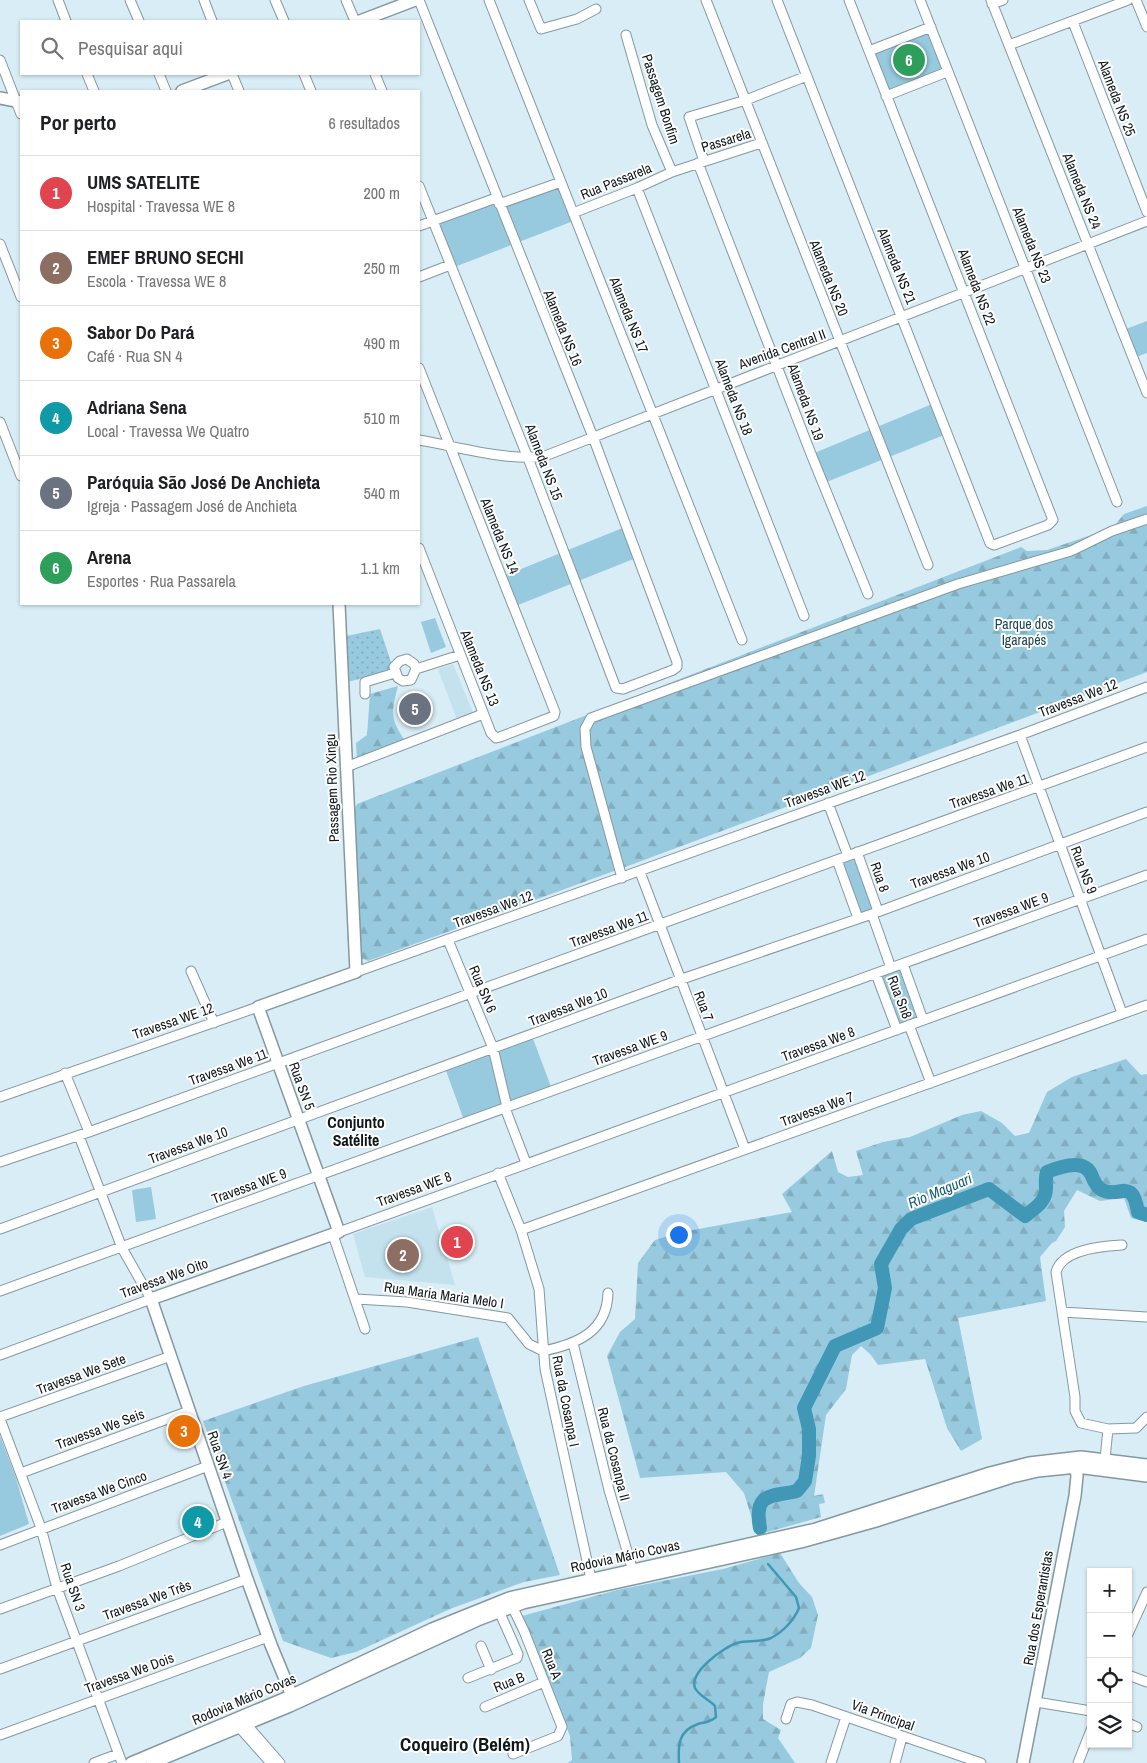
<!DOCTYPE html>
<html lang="pt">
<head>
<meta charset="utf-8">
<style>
	body { margin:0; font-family:"Archivo Narrow",sans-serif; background:#f2f2f2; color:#202124 }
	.controls { position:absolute; right:15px; bottom:15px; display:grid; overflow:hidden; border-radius:0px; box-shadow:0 1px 4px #0004 }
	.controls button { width:45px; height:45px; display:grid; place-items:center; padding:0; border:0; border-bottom:1px solid #e0e0e0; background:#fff; color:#202124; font:25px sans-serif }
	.you { position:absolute; left:678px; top:1234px; width:18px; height:18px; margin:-12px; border:4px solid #fff; border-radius:50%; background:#1a73e8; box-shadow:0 0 0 8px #1a73e833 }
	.badge { display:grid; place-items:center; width:32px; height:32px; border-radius:50%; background:#a40839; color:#fff; font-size:16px; font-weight:700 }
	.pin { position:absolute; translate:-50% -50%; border:2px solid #fff; box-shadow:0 1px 5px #0006 }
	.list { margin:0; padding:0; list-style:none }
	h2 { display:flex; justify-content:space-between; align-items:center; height:65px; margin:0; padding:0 20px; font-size:21px }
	h2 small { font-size:16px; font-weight:400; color:#757577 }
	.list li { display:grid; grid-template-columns:32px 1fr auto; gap:15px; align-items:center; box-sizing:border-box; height:75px; padding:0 20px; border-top:1px solid #e0e0e0 }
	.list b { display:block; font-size:19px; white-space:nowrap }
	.list p { margin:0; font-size:16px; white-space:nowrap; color:#757577 }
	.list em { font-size:16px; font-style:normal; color:#757577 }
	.icon { flex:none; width:28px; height:28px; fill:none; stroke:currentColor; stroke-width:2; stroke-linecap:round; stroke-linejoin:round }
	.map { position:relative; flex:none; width:1147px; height:1763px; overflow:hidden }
	.search { position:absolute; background:#fff; box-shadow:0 1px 4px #0004; left:20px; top:20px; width:400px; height:55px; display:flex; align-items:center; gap:12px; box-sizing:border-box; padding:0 18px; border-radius:0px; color:#757577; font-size:19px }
	.panel { position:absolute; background:#fff; box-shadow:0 1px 4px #0004; left:20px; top:90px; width:400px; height:515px; border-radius:0px }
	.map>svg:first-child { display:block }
	.built { fill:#c4e2ee }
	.grass { fill:url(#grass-dots) }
	.forest { fill:url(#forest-firs) }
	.green { fill:#97cade }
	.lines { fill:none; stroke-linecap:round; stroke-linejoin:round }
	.stream { stroke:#4198b6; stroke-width:2.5 }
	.river { stroke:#4198b6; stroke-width:14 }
	.minor-casing { stroke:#8498a0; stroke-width:11 }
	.major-casing { stroke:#8498a0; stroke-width:14 }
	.minor { stroke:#fff; stroke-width:9 }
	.major { stroke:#fff; stroke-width:11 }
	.labels { text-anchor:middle; stroke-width:4; stroke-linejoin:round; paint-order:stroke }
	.street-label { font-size:14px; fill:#0f171a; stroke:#fff }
	.park-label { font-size:14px; fill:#1e4552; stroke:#fff }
	.water-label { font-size:15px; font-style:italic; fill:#1a5e74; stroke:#fff }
	.quarter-label { font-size:16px; font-weight:bold; fill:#0f171a; stroke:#fff }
	.district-label { font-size:19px; font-weight:bold; fill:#0f171a; stroke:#fff }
</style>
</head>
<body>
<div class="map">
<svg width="1147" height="1763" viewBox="0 0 1147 1763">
	<defs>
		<pattern id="grass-dots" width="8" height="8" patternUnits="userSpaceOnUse" patternTransform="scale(1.25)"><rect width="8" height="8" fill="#97cade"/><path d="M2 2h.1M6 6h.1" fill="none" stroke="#81adbe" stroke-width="1.8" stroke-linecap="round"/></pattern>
		<pattern id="forest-firs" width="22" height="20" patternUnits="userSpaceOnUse" patternTransform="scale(1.25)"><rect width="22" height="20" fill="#97cade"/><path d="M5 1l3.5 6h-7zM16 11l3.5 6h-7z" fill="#81adbe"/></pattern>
	</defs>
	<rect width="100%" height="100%" fill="#d8edf6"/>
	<path class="built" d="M453 664 474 715 458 722 438 669Z
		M432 1207 455 1285 365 1277 353 1234Z"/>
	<path class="grass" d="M380 629 392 665 391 672 347 682 346 636Z"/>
	<path class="forest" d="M1147 506V672L636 863 368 961 361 958 354 810 357 804 1021 547 1027 551 1047 550 1097 533 1115 525 1124 514Z
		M398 686C391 713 390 719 406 742L357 759 356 743 367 735 370 694Z
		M1126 1059 1141 1075 1147 1074V1222L1131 1218 1124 1198 1100 1201 1077 1190 1064 1211 1065 1227 1056 1241 1052 1243 1040 1257 1046 1301 958 1318 982 1439 961 1451 947 1428 925 1359 878 1365 871 1355 861 1346 852 1355 846 1389 826 1415 814 1496 823 1494 825 1503 819 1504 821 1517 757 1535 744 1493 726 1472 640 1478 607 1356 620 1332 635 1319 638 1263 655 1240 682 1232 792 1212 782 1194 832 1151 838 1172 848 1177 863 1175 856 1151 883 1142 910 1137 962 1115 981 1111 1002 1123 1015 1136 1029 1133 1047 1092 1072 1077Z
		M478 1337 560 1575 524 1582 450 1609 356 1652 331 1658 283 1641 203 1421 304 1386Z
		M780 1553 799 1583 812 1597 818 1615 811 1648 800 1658 769 1672 763 1704V1719L781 1730 778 1738 795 1763H568L572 1760 570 1736 522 1616 617 1590 723 1569Z"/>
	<path class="green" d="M931 25 949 70 887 95 869 50Z
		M561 183 576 220 452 268 433 222 495 198 499 207Z
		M1147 321V353L1136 357 1126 329Z
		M937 402 949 433 824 483 812 454Z
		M625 527 636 558 513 607 501 577Z
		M435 618 446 647 431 653 421 622Z
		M856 858 874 910 859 915 841 863Z
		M901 968 918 1017 899 1024 882 975Z
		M532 1036 553 1092 465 1123 445 1068Z
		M151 1187 156 1219 136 1222 132 1190Z
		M0 1436 16 1478 29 1524 0 1536Z"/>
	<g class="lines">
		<path class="stream" d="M679 1763C678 1745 678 1731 698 1724 705 1722 709 1723 716 1717L715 1706C710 1700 699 1696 695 1688 689 1672 724 1647 737 1643 749 1640 759 1643 771 1638 783 1632 794 1620 799 1608L796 1597 768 1564"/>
		<path class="river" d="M760 1528C753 1491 773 1497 797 1491L805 1481 809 1456V1429L804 1408 835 1346 877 1328 885 1288 881 1264 901 1229 911 1219 989 1189 1025 1216C1035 1208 1046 1202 1046 1188 1046 1181 1045 1178 1047 1172 1059 1167 1083 1158 1091 1174 1093 1179 1096 1187 1102 1190 1120 1199 1132 1176 1138 1212L1147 1215"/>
		<defs>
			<path id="minor" d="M58 0 66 21
				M130 0 139 21
				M204 0 212 21
				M275 0 284 21
				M346 0 355 21
				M489 0 742 640
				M529 0 541 29 577 19 596 9
				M706 0 928 565
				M777 0 990 543 994 545 1048 525 1053 520 849 0
				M920 0 1117 502
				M991 0 1147 393
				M1136 0 1147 27
				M992 4 1003 0
				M1073 22 1147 212
				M626 35 652 125 672 172
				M1009 45 1128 0
				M869 51 931 27
				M0 60 21 114
				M87 74 94 91
				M159 74 166 91
				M232 74 239 91
				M304 74 311 91
				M375 74 382 91
				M886 96 947 72
				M704 161 689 117 746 100 807 76
				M698 163 811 454 868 594
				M419 186 528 458 616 688 623 689 673 670 677 667V662L593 437 419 0
				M637 188 804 616
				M499 204 561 182
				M573 213 637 188 672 172 761 143
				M419 226 496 198
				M0 244 21 297
				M419 277 450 265
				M419 368 555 712 554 716 500 737 496 738 491 733 419 548
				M0 422 21 476
				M419 440C456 446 509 462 545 456L1147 221
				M416 669 411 680 403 681 398 678 394 667 400 661 407 659 414 664 416 669 460 655
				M365 694V682L395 673
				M1020 735 1122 1013
				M346 767 483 714
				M828 803 848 856
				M857 852 878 911
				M837 860 858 918
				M640 872 745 1149
				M622 878 586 747 585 729 591 718 958 584 1071 551 1112 531 1147 519
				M872 914 891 968
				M448 940 493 1048 507 1107
				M903 964 923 1020
				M191 971 214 1023
				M356 972 1020 735 1147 687
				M876 974 897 1030
				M909 1025 931 1083
				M65 1073 89 1132
				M0 1097 258 1007
				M505 1108 526 1163
				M0 1162 89 1132 1147 747
				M498 1173 521 1230 539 1289 545 1369 591 1579
				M0 1229 679 980 872 914 1147 812
				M521 1230 1147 1005
				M339 1232 1147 939
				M333 1235 365 1329
				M0 1291 1147 875
				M356 1299 407 1302 508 1318 529 1344 543 1351
				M1062 1312 1147 1317
				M573 1343 609 1490 633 1571
				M543 1351C577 1344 607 1332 608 1293
				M0 1355 151 1299 122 1248 79 1136
				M0 1417 171 1356
				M0 1419 41 1528 57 1588 122 1763
				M1108 1429 1136 1428 1147 1417
				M1105 1459 1108 1429 1081 1423 1075 1411V1397L1056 1272C1062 1249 1103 1246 1122 1245
				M21 1473 189 1411
				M0 1545 208 1466
				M512 1606 524 1631 562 1727 558 1736 513 1754
				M0 1609 119 1566 227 1522
				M1128 1634 1147 1592
				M481 1646 491 1670
				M0 1669 247 1579
				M1128 1675 1147 1682
				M468 1678 517 1658 518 1654 499 1611
				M1036 1702 1091 1711
				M485 1707 544 1682
				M786 1719 791 1704 797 1702 812 1705 981 1763
				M1128 1723 1137 1727
				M246 1724 280 1763
				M239 1727 271 1763
				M0 1735 268 1637
				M94 1763 118 1754
				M831 1763 846 1717
				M895 1763 902 1737
				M1078 1763 1091 1730"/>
			<path id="major" d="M360 21 415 0
				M182 91 227 74
				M0 98 21 102
				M295 1703 271 1645 247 1579 151 1299 339 1232 258 1007 356 972 339 604
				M131 1763 286 1698 432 1629 509 1598 816 1529 990 1473 1029 1463 1081 1457 1147 1465
				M152 1763 290 1706 480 1619 523 1603 801 1542 876 1521 1012 1477 1038 1471 1077 1467 1147 1476
				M1023 1763 1075 1496 1077 1476 1075 1461"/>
		</defs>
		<use href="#minor" class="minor-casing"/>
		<use href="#major" class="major-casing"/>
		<use href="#minor" class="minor"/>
		<use href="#major" class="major"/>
	</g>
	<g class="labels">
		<g class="street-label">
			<text transform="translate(1117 98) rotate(69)" y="5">Alameda NS 25</text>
			<text transform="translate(661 99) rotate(72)" y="5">Passagem Bonfim</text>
			<text transform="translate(726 140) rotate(-17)" y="5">Passarela</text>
			<text transform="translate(616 181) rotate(-22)" y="5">Rua Passarela</text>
			<text transform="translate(1082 191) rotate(68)" y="5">Alameda NS 24</text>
			<text transform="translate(1032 245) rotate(68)" y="5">Alameda NS 23</text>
			<text transform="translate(897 266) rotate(68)" y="5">Alameda NS 21</text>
			<text transform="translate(829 278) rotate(68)" y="5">Alameda NS 20</text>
			<text transform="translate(977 287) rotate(69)" y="5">Alameda NS 22</text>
			<text transform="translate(629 315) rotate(68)" y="5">Alameda NS 17</text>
			<text transform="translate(563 328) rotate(68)" y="5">Alameda NS 16</text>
			<text transform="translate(782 349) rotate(-20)" y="5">Avenida Central II</text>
			<text transform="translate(734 397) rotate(69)" y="5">Alameda NS 18</text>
			<text transform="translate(806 402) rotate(70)" y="5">Alameda NS 19</text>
			<text transform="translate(544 462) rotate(69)" y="5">Alameda NS 15</text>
			<text transform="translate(500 536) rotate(68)" y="5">Alameda NS 14</text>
			<text transform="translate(480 668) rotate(68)" y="5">Alameda NS 13</text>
			<text transform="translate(1078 698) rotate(-21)" y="5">Travessa We 12</text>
			<text transform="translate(332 788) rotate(-92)" y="5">Passagem Rio Xingu</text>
			<text transform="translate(825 789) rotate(-20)" y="5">Travessa WE 12</text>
			<text transform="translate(989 791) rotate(-19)" y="5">Travessa We 11</text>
			<text transform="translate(950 870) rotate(-20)" y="5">Travessa We 10</text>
			<text transform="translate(1084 870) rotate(69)" y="5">Rua NS 9</text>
			<text transform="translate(880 877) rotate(71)" y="5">Rua 8</text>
			<text transform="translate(493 909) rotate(-20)" y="5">Travessa We 12</text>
			<text transform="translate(1011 910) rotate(-20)" y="5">Travessa WE 9</text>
			<text transform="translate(609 929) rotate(-20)" y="5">Travessa We 11</text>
			<text transform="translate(483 989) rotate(67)" y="5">Rua SN 6</text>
			<text transform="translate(900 997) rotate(69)" y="5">Rua Sn8</text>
			<text transform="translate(704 1006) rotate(69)" y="5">Rua 7</text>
			<text transform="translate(568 1007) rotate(-21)" y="5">Travessa We 10</text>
			<text transform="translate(173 1021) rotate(-19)" y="5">Travessa WE 12</text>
			<text transform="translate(818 1044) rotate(-20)" y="5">Travessa We 8</text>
			<text transform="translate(630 1048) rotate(-20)" y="5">Travessa WE 9</text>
			<text transform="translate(228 1067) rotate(-20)" y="5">Travessa We 11</text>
			<text transform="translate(302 1086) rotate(70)" y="5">Rua SN 5</text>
			<text transform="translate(817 1109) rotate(-20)" y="5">Travessa We 7</text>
			<text transform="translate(188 1145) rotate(-20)" y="5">Travessa We 10</text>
			<text transform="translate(249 1186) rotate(-20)" y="5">Travessa WE 9</text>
			<text transform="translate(414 1189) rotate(-20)" y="5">Travessa WE 8</text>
			<text transform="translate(164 1278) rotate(-20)" y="5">Travessa We Oito</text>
			<text transform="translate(444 1295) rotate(8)" y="5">Rua Maria Maria Melo I</text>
			<text transform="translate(81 1374) rotate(-20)" y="5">Travessa We Sete</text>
			<text transform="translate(566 1401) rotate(79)" y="5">Rua da Cosanpa I</text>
			<text transform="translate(100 1429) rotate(-20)" y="5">Travessa We Seis</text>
			<text transform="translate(614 1454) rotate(76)" y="5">Rua da Cosanpa II</text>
			<text transform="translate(220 1455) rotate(71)" y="5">Rua SN 4</text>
			<text transform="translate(99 1492) rotate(-20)" y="5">Travessa We Cinco</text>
			<text transform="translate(625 1556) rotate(-12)" y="5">Rodovia Mário Covas</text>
			<text transform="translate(73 1587) rotate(71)" y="5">Rua SN 3</text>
			<text transform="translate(147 1600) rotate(-20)" y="5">Travessa We Três</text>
			<text transform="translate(1038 1608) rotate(-80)" y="5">Rua dos Esperantistas</text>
			<text transform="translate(552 1664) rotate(68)" y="5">Rua A</text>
			<text transform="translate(129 1673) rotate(-20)" y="5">Travessa We Dois</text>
			<text transform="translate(509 1682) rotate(-22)" y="5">Rua B</text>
			<text transform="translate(244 1699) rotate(-23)" y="5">Rodovia Mário Covas</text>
			<text transform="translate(883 1715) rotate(20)" y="5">Via Principal</text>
		</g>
		<g class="park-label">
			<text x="1024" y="629">Parque dos<tspan x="1024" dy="16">Igarapés</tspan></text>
		</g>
		<g class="water-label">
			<text transform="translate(940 1191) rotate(-23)" y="5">Rio Maguari</text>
		</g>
		<g class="quarter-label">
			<text x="356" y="1128">Conjunto<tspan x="356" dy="18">Satélite</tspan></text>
		</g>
		<g class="district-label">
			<text x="465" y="1751">Coqueiro (Belém)</text>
		</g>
	</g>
</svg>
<div class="controls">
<button>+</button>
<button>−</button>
<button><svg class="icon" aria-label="locate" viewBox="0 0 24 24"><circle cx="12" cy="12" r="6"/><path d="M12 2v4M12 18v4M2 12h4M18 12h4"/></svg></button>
<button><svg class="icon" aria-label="layers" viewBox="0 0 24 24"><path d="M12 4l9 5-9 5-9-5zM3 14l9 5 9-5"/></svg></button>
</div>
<div class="you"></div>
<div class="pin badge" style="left:457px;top:1242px;background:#e0444e">1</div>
<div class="pin badge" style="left:403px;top:1255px;background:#8d6e63">2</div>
<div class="pin badge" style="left:184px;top:1431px;background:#e8710a">3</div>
<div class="pin badge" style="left:198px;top:1522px;background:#0f9aa8">4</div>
<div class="pin badge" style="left:415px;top:709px;background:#6b7280">5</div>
<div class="pin badge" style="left:909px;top:60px;background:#2e9e5b">6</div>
<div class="search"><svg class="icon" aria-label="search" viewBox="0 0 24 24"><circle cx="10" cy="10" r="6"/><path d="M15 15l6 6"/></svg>Pesquisar aqui</div>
<section class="panel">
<h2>Por perto<small>6 resultados</small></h2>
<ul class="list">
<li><span class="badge" style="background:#e0444e">1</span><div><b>UMS SATELITE</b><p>Hospital · Travessa WE 8</p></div><em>200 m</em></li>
<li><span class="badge" style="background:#8d6e63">2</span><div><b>EMEF BRUNO SECHI</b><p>Escola · Travessa WE 8</p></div><em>250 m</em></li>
<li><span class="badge" style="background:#e8710a">3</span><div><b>Sabor Do Pará</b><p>Café · Rua SN 4</p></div><em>490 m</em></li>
<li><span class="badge" style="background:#0f9aa8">4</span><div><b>Adriana Sena</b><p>Local · Travessa We Quatro</p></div><em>510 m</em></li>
<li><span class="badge" style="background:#6b7280">5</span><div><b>Paróquia São José De Anchieta</b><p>Igreja · Passagem José de Anchieta</p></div><em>540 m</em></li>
<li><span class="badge" style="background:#2e9e5b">6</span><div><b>Arena</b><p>Esportes · Rua Passarela</p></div><em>1.1 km</em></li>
</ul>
</section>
</div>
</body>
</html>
